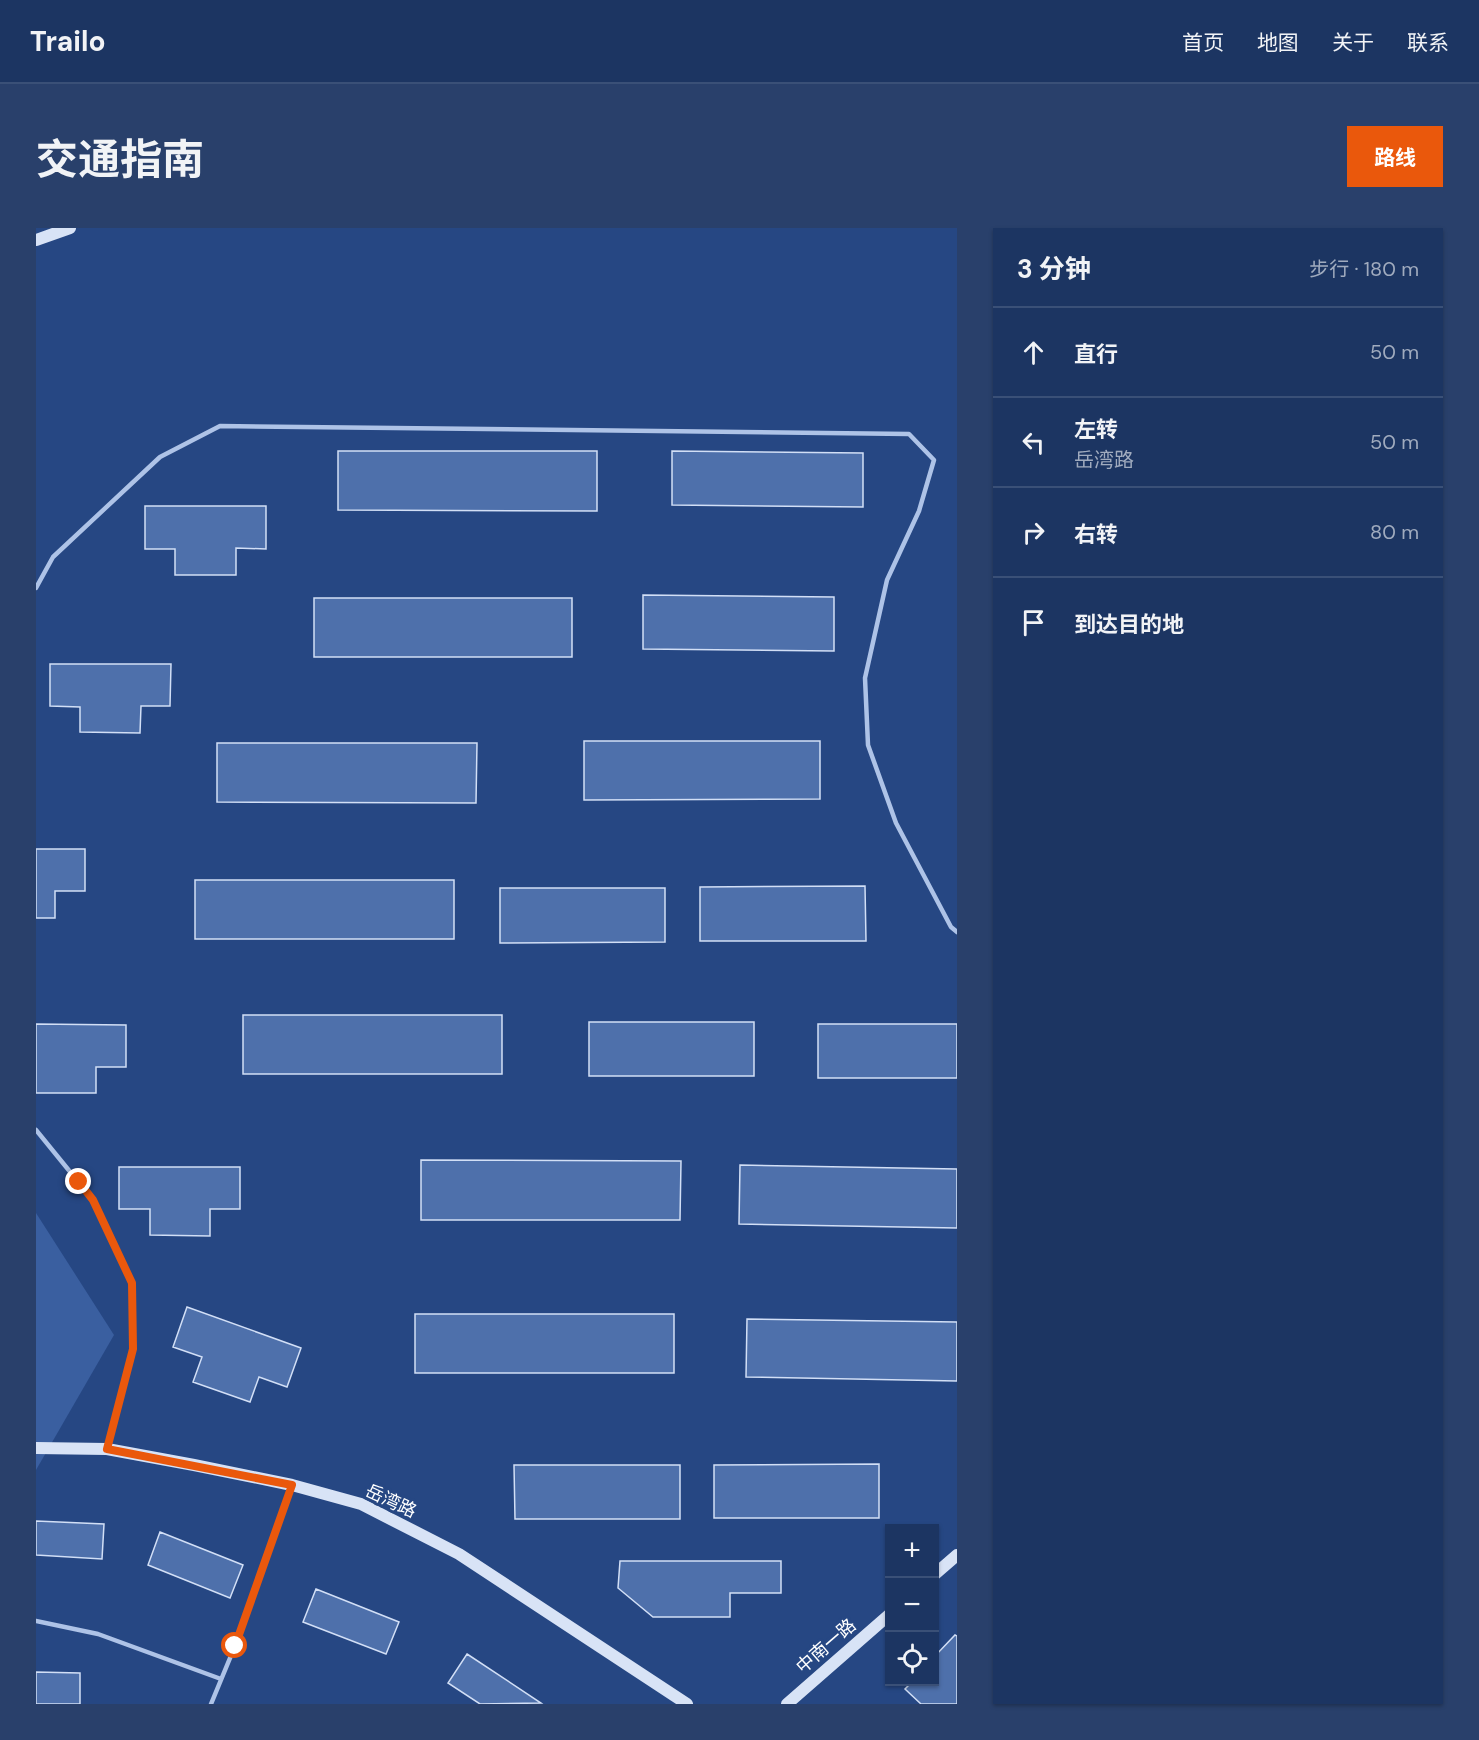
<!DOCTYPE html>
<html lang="zh">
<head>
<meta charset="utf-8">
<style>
	body { margin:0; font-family:"DM Sans","Noto Sans SC",sans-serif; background:#29406b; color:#f1f3f6 }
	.controls { position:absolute; right:18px; bottom:18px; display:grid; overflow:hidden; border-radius:0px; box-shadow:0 2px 4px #0004 }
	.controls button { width:54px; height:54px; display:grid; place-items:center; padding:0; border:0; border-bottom:2px solid #3a5077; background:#1c3562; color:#f1f3f6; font:30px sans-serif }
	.stop { position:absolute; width:18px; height:18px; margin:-14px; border:4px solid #ea580c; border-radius:50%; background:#fff }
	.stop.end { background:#ea580c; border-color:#fff; box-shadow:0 2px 6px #0008 }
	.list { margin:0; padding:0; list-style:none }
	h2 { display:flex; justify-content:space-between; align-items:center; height:78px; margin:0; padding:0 24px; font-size:26px }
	h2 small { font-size:20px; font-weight:400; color:#a0abbe }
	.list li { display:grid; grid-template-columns:39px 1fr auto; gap:18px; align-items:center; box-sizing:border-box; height:90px; padding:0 24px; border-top:2px solid #3a5077 }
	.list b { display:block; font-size:22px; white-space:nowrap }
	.list p { margin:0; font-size:20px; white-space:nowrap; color:#a0abbe }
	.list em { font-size:20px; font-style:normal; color:#a0abbe }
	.icon { flex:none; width:33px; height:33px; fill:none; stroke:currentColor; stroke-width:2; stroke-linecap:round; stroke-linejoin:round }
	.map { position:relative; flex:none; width:921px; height:1476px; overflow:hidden; border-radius:0px }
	header { display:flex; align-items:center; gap:36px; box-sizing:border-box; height:84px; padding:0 30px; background:#1c3562; border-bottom:2px solid #3a5077 }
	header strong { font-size:28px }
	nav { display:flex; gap:33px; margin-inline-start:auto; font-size:21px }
	.intro { display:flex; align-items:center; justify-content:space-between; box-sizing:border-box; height:144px; padding:0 36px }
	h1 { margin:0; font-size:42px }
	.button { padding:15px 27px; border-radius:0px; background:#ea580c; color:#fff; font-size:21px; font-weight:700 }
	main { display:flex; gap:36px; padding:0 36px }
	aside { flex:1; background:#1c3562; border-radius:0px; box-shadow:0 2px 4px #0004 }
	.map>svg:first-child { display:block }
	.green { fill:#3a5fa0 }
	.building { fill:#4e70ab; stroke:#d2dff6; stroke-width:1.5 }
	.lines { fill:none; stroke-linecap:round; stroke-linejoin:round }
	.lane { stroke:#aec3e7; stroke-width:4.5 }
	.secondary { stroke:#d8e3f6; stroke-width:12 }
	.route { stroke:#ea580c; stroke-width:8 }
	.labels { text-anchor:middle; stroke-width:6; stroke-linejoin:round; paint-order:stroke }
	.street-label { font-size:18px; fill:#fff; stroke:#264783 }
</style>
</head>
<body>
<header>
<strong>Trailo</strong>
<nav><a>首页</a><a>地图</a><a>关于</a><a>联系</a></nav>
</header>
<div class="intro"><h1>交通指南</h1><a class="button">路线</a></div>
<main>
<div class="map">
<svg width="921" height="1476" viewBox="0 0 921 1476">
	<rect width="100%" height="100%" fill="#264783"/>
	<path class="green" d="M0 985 78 1107 0 1242Z"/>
	<path class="building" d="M302 223H561V283L302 282Z
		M636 223 827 225V279L636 277Z
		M109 278H230V321L200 320V347H139V321H109Z
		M607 367 798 369V423L607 421Z
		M278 370H536V429H278Z
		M14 436H135L134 478H105L104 505 44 504V479L14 478Z
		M548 513H784V571L548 572Z
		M181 515H441L440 575 181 574Z
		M0 621H49V663H19V690H0Z
		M159 652H418V711H159Z
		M829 658 830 713H664V659Z
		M464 660H629V714L464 715Z
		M207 787H466V846H207Z
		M553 794H718V848H553Z
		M0 796 90 797V839H60V865H0Z
		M782 796H921V850H782Z
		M385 932 645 933 644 992H385Z
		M704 937 921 941V1000L703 996Z
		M83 939H204V981H174V1008L114 1007V981H83Z
		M151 1079 265 1120 251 1159 223 1149 214 1174 157 1154 166 1129 137 1119Z
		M379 1086H638V1145H379Z
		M711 1091 921 1094V1153L710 1149Z
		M843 1236V1290H678V1237Z
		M478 1237H644V1291H479Z
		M0 1293 68 1296 66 1331 0 1327Z
		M124 1304 207 1337 194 1370 112 1337Z
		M584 1333H745V1365H694V1389H617L582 1360Z
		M280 1361 363 1394 350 1426 267 1394Z
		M919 1407 921 1408V1476H885L869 1461 876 1454H898V1429Z
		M431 1426 505 1475 444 1476 412 1455Z
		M0 1444 44 1445V1476H0Z"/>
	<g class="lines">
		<path class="lane" d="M0 360 17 329 124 229 184 198 873 206 898 232 883 283 851 352 829 450 832 517 860 595 915 699 921 704
			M0 902 57 972 96 1055 97 1121 71 1219
			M0 1393 62 1406 185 1451
			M175 1476 199 1418 256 1260"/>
		<path class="secondary" d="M0 12 34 0
			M0 1220 71 1221 158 1237 256 1257 325 1276 423 1326 651 1476
			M898 1347 921 1327
			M751 1476 854 1386"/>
	</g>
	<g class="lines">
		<path class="route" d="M43 954 57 972 96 1055 97 1121 71 1221 256 1257 199 1418"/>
	</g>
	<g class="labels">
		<g class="street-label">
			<text transform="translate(355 1273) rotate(25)" y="6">岳湾路</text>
			<text transform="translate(790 1418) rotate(-41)" y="6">中南一路</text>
		</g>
	</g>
</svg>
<div class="controls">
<button>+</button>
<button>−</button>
<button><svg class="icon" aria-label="locate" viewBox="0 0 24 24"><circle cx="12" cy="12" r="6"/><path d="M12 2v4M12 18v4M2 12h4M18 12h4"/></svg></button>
</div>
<div class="stop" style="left:199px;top:1418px"></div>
<div class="stop end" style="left:43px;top:954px"></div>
</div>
<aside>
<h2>3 分钟<small>步行 · 180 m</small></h2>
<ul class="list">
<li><svg class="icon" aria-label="ahead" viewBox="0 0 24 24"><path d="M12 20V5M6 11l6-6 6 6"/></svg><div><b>直行</b></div><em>50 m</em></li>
<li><svg class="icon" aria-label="left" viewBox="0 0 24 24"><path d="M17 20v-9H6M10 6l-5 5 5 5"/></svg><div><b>左转</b><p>岳湾路</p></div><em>50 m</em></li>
<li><svg class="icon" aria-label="right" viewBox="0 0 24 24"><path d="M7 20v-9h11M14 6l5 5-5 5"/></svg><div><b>右转</b></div><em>80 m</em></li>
<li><svg class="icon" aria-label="arrive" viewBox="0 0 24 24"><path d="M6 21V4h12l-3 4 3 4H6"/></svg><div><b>到达目的地</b></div></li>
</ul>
</aside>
</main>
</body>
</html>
